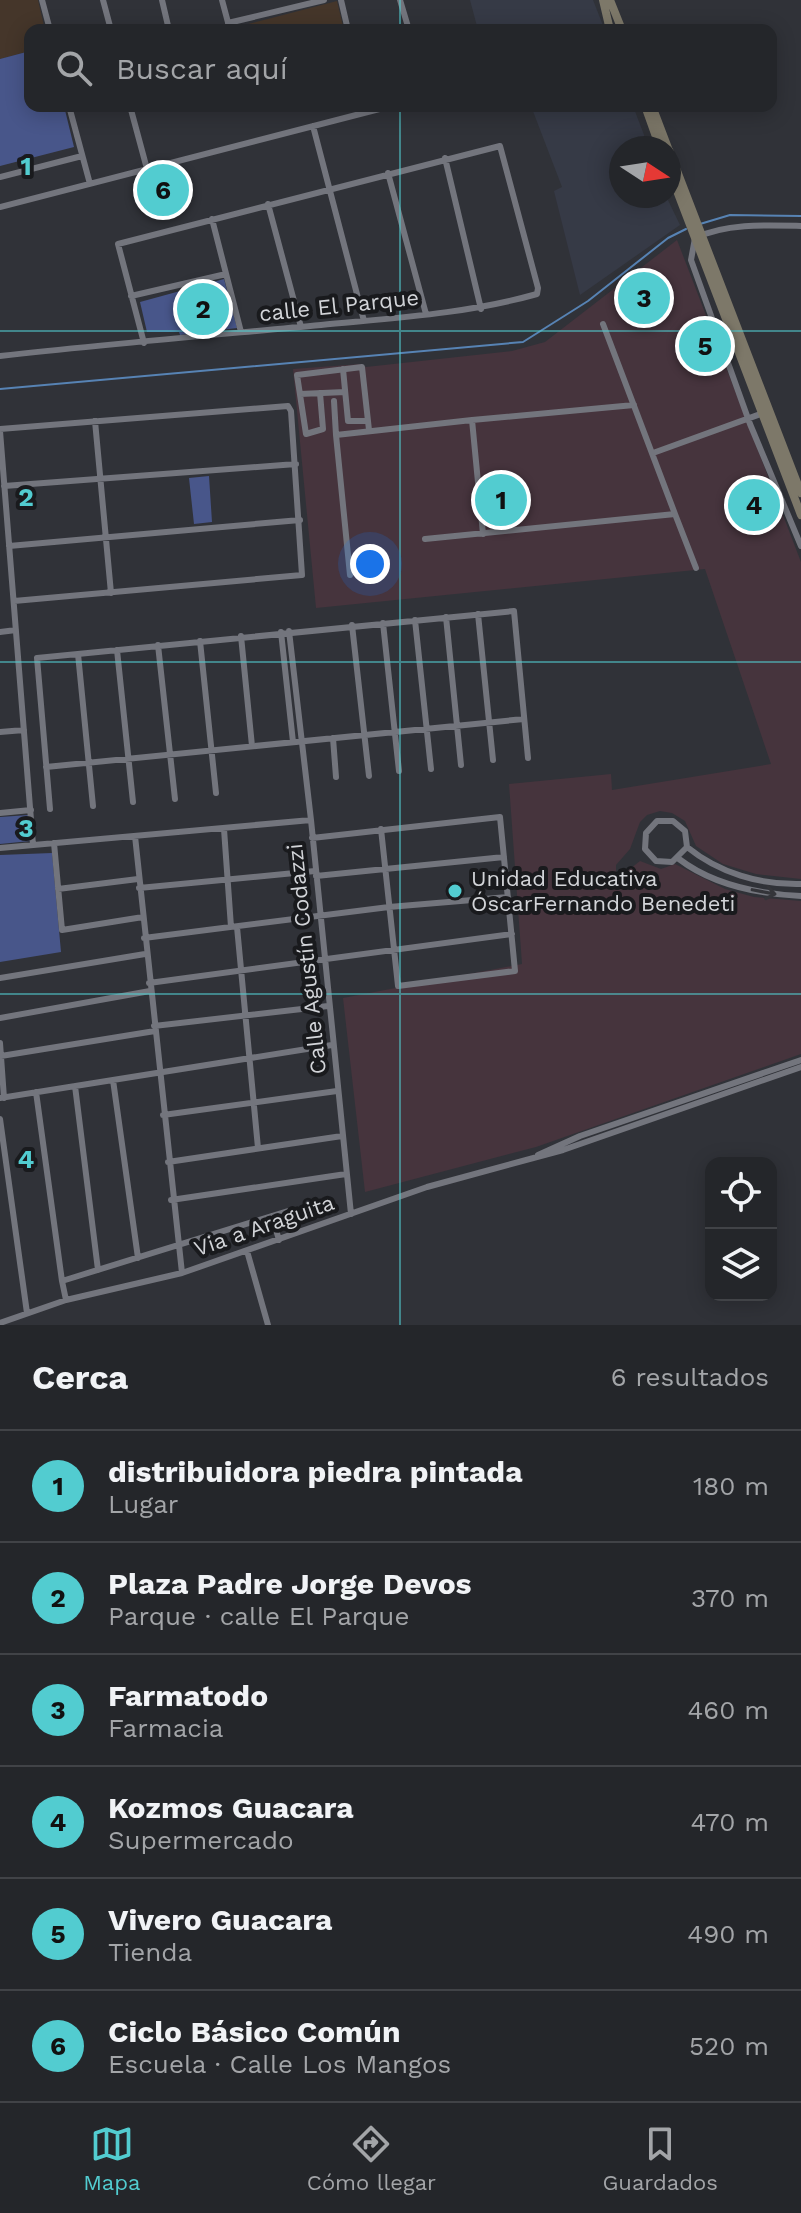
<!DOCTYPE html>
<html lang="es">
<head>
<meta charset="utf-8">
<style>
	body { margin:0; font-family:"Work Sans",sans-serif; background:#2c2e32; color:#f1f3f6 }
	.controls { position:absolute; right:24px; bottom:24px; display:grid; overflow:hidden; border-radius:16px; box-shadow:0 4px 20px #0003 }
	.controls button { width:72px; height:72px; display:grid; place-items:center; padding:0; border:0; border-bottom:2px solid #414347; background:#24262a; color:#f1f3f6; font:40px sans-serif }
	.compass { position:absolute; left:609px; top:136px; width:72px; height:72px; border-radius:50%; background:#24262a; box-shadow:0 4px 20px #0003; rotate:102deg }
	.you { position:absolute; left:370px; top:564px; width:28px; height:28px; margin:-20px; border:6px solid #fff; border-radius:50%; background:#1a73e8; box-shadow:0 0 0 12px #1a73e833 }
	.badge { display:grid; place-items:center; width:52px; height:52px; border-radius:50%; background:#52ccd0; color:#111; font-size:26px; font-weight:700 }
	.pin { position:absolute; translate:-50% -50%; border:4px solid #fff; box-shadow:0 2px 8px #0006 }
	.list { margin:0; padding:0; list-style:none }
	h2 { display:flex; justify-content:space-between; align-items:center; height:104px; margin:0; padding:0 32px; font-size:34px }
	h2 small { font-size:26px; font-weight:400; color:#a3a5a8 }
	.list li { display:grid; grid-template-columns:52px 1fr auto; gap:24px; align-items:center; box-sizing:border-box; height:112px; padding:0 32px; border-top:2px solid #414347 }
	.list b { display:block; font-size:30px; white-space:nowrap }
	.list p { margin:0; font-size:26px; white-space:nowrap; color:#a3a5a8 }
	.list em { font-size:26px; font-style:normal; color:#a3a5a8 }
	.icon { flex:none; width:44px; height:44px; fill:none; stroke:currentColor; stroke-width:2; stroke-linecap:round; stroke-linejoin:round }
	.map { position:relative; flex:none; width:801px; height:1325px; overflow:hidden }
	.search { position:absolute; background:#24262a; box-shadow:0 4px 20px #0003; left:24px; right:24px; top:24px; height:88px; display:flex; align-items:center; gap:20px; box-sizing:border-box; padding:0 28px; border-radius:16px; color:#a3a5a8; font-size:30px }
	.sheet { height:776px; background:#24262a }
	nav { display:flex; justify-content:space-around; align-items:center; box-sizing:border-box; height:112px; border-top:2px solid #414347; background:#24262a; font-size:22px; color:#a3a5a8 }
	nav a { display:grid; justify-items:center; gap:4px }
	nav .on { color:#52ccd0 }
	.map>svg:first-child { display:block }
	.built { fill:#363a46 }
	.industrial { fill:#46343d }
	.education { fill:#45362a }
	.green { fill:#48568a }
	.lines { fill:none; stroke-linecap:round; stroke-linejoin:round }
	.stream { stroke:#5783b4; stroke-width:2 }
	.street { stroke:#73757d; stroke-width:6 }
	.secondary { stroke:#7d7869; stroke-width:8 }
	.oneway { stroke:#34353a }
	.grid { fill:none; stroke:#52ccd0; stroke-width:2; stroke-opacity:0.55 }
	.poi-dot { fill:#52ccd0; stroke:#191a1d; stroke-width:3 }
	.labels { text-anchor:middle; stroke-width:8; stroke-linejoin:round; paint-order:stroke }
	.street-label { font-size:22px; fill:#d2d4d8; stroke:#191a1d }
	.poi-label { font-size:22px; fill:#d2d4d8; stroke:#191a1d; text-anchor:start }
	.grid-label { font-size:26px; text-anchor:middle; font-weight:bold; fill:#52ccd0; stroke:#191a1d; stroke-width:8; stroke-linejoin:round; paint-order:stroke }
</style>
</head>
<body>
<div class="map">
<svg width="801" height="1325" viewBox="0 0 801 1325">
	<rect width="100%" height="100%" fill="#303238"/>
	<path class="built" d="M470 0H593L604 28 478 30Z
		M531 106H633L649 148H621V196H666L680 225 580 295 554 191 562 187Z"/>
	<path class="industrial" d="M677 240 801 562V879L756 874 723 864 696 846 685 821 672 813 660 811 647 815 640 822 630 849 616 865V880L640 861 661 869 675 864 725 889 754 897 801 901V1054L536 1147 365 1192 343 998 522 964 509 784 611 774 612 790 771 764 705 569 316 608 293 369 361 364 366 367 512 351 545 342Z"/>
	<path class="education" d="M0 0H38L45 30H30V51L0 59Z
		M337 1 344 30H233V28Z"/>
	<path class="green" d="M30 51V106H64L74 147 0 166V59Z
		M224 279 237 328 180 335 179 332H147L140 302Z
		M209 476 212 522 194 524 189 478Z
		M29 815 30 841 0 844V817Z
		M52 853 61 952 0 962V855Z"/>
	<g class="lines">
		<path class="stream" d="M700 224 730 215 801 216
			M0 389 523 342 588 301 668 238 686 229"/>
		<path class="street" d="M42 0 50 30
			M103 0 111 30
			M162 0 169 30
			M222 0 230 30
			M341 0 348 30
			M400 0 409 30
			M228 23 324 0
			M69 106 90 184
			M130 106 147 169
			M131 109 144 106
			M313 126 364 321
			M445 158 481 309
			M388 173 426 314
			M0 177 82 156
			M268 204 301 327
			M0 207 391 106
			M212 219 241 332
			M801 226C767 225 726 223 695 238L691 260 750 424 801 546
			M131 296 226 274
			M0 356C107 344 214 335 321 325 393 318 466 314 537 294L538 288 500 146 118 244 144 343
			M343 369 348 421H368
			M320 393 323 429 306 434 297 375 362 367 369 430
			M300 394 345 392
			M334 401 336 435
			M95 421 111 593
			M0 429 288 406 291 411 302 575 14 601
			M0 431 33 845
			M653 453 766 412
			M4 486 296 464
			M675 514 696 568
			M483 534 472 420 634 405
			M425 539 675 514 603 324
			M9 546 300 520
			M350 575 336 435 472 420
			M478 614 493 760
			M446 617 461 765
			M415 620 431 769
			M383 623 399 771
			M352 625 369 776
			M289 631 311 820
			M0 632 16 630
			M281 632 293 742
			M241 636 252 746
			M200 641 216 793
			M158 645 175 799
			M117 650 133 802
			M78 654 93 806
			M0 732 24 730
			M333 738 336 777
			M46 767 524 719
			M50 809 37 658 514 611 528 758
			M0 813 31 810
			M224 829 231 927
			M135 836 182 1273
			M312 838 500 817 515 971 398 986 381 829
			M54 843 62 930 143 917
			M687 847 672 862 656 861 645 849 646 833 657 821H673L685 831 687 847C719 873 760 885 801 884
			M0 848 311 820 351 1214
			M679 859C713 885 759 894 801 896
			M316 876 504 857
			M139 888 315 871
			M58 889 138 879
			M237 927 258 1148
			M144 938 389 907 508 897
			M0 978 145 954
			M149 983 512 934
			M0 1018 150 991
			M154 1026 328 1006
			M0 1043 4 1098
			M1 1056 155 1031
			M113 1080 138 1258
			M75 1086 98 1270
			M36 1092 62 1281
			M0 1098 332 1045
			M163 1115 337 1091
			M0 1119 27 1313
			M538 1155 580 1136 801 1060
			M168 1162 342 1136
			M171 1200 346 1174
			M272 1216 279 1240
			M247 1251 268 1325
			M66 1300 62 1281 288 1211
			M0 1323 66 1300 182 1273 427 1187 563 1150 801 1067"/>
		<path class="secondary" d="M603 0 610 30
			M610 0 622 30
			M645 106 660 148
			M652 106 668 148
			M669 150 801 493
			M669 170 801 515"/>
	</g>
	<defs><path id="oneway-shaft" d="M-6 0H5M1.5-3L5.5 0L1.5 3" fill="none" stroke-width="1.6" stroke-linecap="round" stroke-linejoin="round" transform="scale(2)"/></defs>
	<use class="oneway" href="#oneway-shaft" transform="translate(764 892) rotate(11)"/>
	<path class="grid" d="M400 0V30M400 106V1325M0 331H801M0 662H801M0 994H801"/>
	<circle class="poi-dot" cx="455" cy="891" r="8"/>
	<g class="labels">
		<g class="street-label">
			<text transform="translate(339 305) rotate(-6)" y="8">calle El Parque</text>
			<text transform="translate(306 959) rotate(-96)" y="8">Calle Agustín Codazzi</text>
			<text transform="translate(264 1225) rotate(-19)" y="8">Via a Araguita</text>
		</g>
		<g class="poi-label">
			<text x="471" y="886">Unidad Educativa<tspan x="471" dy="25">ÓscarFernando Benedeti</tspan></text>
		</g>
	</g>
	<g class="grid-label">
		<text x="26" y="175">1</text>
		<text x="26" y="506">2</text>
		<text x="26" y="837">3</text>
		<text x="26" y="1168">4</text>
	</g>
</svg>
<div class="controls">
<button><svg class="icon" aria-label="locate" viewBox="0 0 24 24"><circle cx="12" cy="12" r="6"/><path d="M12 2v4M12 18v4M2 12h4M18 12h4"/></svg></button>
<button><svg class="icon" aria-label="layers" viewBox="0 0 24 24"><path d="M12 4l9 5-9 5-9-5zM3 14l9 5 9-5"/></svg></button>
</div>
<svg class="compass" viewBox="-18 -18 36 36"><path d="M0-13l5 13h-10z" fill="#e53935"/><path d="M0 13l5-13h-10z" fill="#a3a5a8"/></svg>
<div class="you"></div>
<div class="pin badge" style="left:501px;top:500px">1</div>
<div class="pin badge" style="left:203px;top:309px">2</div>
<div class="pin badge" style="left:644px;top:298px">3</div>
<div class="pin badge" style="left:754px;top:505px">4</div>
<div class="pin badge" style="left:705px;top:346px">5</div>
<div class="pin badge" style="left:163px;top:190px">6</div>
<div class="search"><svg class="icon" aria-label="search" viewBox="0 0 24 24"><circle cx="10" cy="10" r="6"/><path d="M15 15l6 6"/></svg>Buscar aquí</div>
</div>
<section class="sheet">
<h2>Cerca<small>6 resultados</small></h2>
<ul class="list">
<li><span class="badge">1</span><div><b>distribuidora piedra pintada</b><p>Lugar</p></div><em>180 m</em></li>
<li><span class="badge">2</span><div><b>Plaza Padre Jorge Devos</b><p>Parque · calle El Parque</p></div><em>370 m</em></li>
<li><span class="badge">3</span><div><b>Farmatodo</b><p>Farmacia</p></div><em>460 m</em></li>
<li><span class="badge">4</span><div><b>Kozmos Guacara</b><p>Supermercado</p></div><em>470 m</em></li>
<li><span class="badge">5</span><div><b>Vivero Guacara</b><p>Tienda</p></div><em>490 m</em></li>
<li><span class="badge">6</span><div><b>Ciclo Básico Común</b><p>Escuela · Calle Los Mangos</p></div><em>520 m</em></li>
</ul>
</section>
<nav>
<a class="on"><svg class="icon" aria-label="map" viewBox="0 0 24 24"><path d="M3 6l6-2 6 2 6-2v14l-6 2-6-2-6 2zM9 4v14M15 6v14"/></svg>Mapa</a>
<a><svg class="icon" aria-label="directions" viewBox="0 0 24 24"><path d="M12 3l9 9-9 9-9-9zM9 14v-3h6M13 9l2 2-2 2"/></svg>Cómo llegar</a>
<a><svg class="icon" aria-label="saved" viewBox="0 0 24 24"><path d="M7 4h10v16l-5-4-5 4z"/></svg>Guardados</a>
</nav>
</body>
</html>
